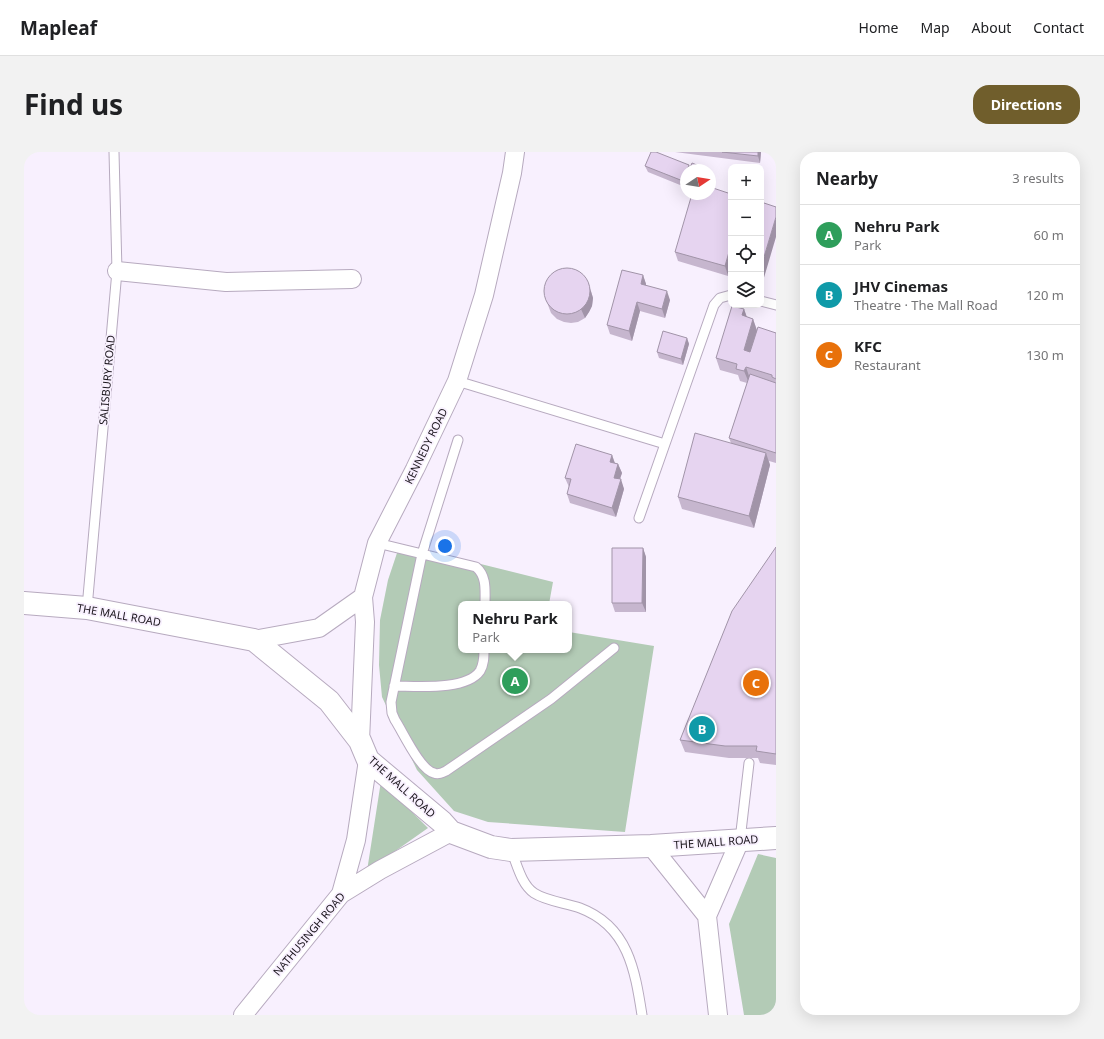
<!DOCTYPE html>
<html lang="en">
<head>
<meta charset="utf-8">
<style>
	body { margin:0; font-family:"Noto Sans",sans-serif; background:#f2f2f2; color:#202124 }
	.controls { position:absolute; right:12px; top:12px; display:grid; overflow:hidden; border-radius:8px; box-shadow:0 4px 16px #0002 }
	.controls button { width:36px; height:36px; display:grid; place-items:center; padding:0; border:0; border-bottom:1px solid #e0e0e0; background:#fff; color:#202124; font:20px sans-serif }
	.compass { position:absolute; left:656px; top:12px; width:36px; height:36px; border-radius:50%; background:#fff; box-shadow:0 4px 16px #0002; rotate:78deg }
	.you { position:absolute; left:421px; top:394px; width:14px; height:14px; margin:-10px; border:3px solid #fff; border-radius:50%; background:#1a73e8; box-shadow:0 0 0 6px #1a73e833 }
	.badge { display:grid; place-items:center; width:26px; height:26px; border-radius:50%; background:#705e2c; color:#fff; font-size:13px; font-weight:700 }
	.pin { position:absolute; translate:-50% -50%; border:2px solid #fff; box-shadow:0 1px 4px #0006 }
	.popup { position:absolute; left:434px; top:449px; width:114px; height:52px; box-sizing:border-box; display:grid; place-content:center; border-radius:8px; background:#fff; filter:drop-shadow(0 1px 3px #0005); font-size:13px; white-space:nowrap; color:#757577 }
	.popup b { font-size:15px; color:#202124 }
	.popup::after { content:''; position:absolute; left:50%; top:100%; margin-left:-8px; border:8px solid transparent; border-top-color:#fff }
	.list { margin:0; padding:0; list-style:none }
	h2 { display:flex; justify-content:space-between; align-items:center; height:52px; margin:0; padding:0 16px; font-size:17px }
	h2 small { font-size:13px; font-weight:400; color:#757577 }
	.list li { display:grid; grid-template-columns:26px 1fr auto; gap:12px; align-items:center; box-sizing:border-box; height:60px; padding:0 16px; border-top:1px solid #e0e0e0 }
	.list b { display:block; font-size:15px; white-space:nowrap }
	.list p { margin:0; font-size:13px; white-space:nowrap; color:#757577 }
	.list em { font-size:13px; font-style:normal; color:#757577 }
	.icon { flex:none; width:22px; height:22px; fill:none; stroke:currentColor; stroke-width:2; stroke-linecap:round; stroke-linejoin:round }
	.map { position:relative; flex:none; width:752px; height:863px; overflow:hidden; border-radius:16px }
	header { display:flex; align-items:center; gap:24px; box-sizing:border-box; height:56px; padding:0 20px; background:#fff; border-bottom:1px solid #e0e0e0 }
	header strong { font-size:19px }
	nav { display:flex; gap:22px; margin-inline-start:auto; font-size:14px }
	.intro { display:flex; align-items:center; justify-content:space-between; box-sizing:border-box; height:96px; padding:0 24px }
	h1 { margin:0; font-size:28px }
	.button { padding:10px 18px; border-radius:16px; background:#705e2c; color:#fff; font-size:14px; font-weight:700 }
	main { display:flex; gap:24px; padding:0 24px }
	aside { flex:1; background:#fff; border-radius:16px; box-shadow:0 4px 16px #0002 }
	.map>svg:first-child { display:block }
	.green { fill:#b3cbb6 }
	.lines { fill:none; stroke-linecap:round; stroke-linejoin:round }
	.service-casing { stroke:#b7aabf; stroke-width:11 }
	.minor-casing { stroke:#b7aabf; stroke-width:20 }
	.tertiary-casing { stroke:#b7aabf; stroke-width:24 }
	.service { stroke:#fff; stroke-width:9 }
	.minor { stroke:#fff; stroke-width:18 }
	.tertiary { stroke:#fff; stroke-width:22 }
	.wall { fill:#c6b6ce }
	.shaded-wall { fill:#a194a8 }
	.building { fill:#e6d4f0; stroke:#a194a8 }
	.labels { text-anchor:middle; stroke-width:3.5; stroke-linejoin:round; paint-order:stroke }
	.street-label { font-size:11px; fill:#1a151c; stroke:#f8f0fe }
</style>
</head>
<body>
<header>
<strong>Mapleaf</strong>
<nav><a>Home</a><a>Map</a><a>About</a><a>Contact</a></nav>
</header>
<div class="intro"><h1>Find us</h1><a class="button">Directions</a></div>
<main>
<div class="map">
<svg width="752" height="863" viewBox="0 0 752 863">
	<rect width="100%" height="100%" fill="#f8f0fe"/>
	<path class="green" d="M376 392 529 430 525 452H437V498H545V480L630 494 601 680 464 670 430 659 393 618 358 545 355 513 356 468 364 428Z
		M357 629 404 676 343 719Z
		M734 702 752 706V863H720L705 772Z"/>
	<g class="lines">
		<defs>
			<path id="service" d="M737 149 752 153
				M433 229 641 292 615 366
				M434 288 398 402 367 550 368 561 371 568C379 580 396 618 410 621 414 623 418 621 422 619L527 547 590 496
				M641 292 690 153 696 146 707 143
				M353 391 452 415C463 424 461 439 461 452
				M63 456 93 119 90 0
				M370 534C392 534 442 539 456 519 460 512 460 505 460 498
				M716 688 725 611
				M487 698C493 712 497 732 510 741 522 749 542 751 556 756 604 774 611 818 618 863"/>
			<path id="minor" d="M93 119 202 130 328 127
				M230 488 295 476 339 445
				M336 589 341 470 339 445 353 391 391 317 433 229 460 143 488 21 491 0
				M627 694 683 764 694 863
				M317 742 332 688 344 608
				M683 764 716 688
				M219 863 317 742 356 718 427 680"/>
			<path id="tertiary" d="M0 451 63 456 230 488 305 549 336 589 344 608 418 670 427 680 467 695 487 698 627 694 752 686"/>
		</defs>
		<use href="#service" class="service-casing"/>
		<use href="#minor" class="minor-casing"/>
		<use href="#tertiary" class="tertiary-casing"/>
		<use href="#service" class="service"/>
		<use href="#minor" class="minor"/>
		<use href="#tertiary" class="tertiary"/>
	</g>
	<path class="wall" d="M651 0H737L736 11Z
		M621 14 666 16 685 18H662L661 35 624 20Z
		M686 42 704 124 654 109 651 100Z
		M619 123 622 132V133L646 148 641 166 616 159 608 189 586 182 583 173Z
		M567 139 569 146 568 154 565 160 561 166 554 170 547 171 540 170 533 167 527 161 521 145Z
		M720 157 723 165 729 167 733 178 752 181V311L745 309 746 313 730 376 658 357 654 345 707 291 705 286 723 231 716 229 714 223 696 218 692 206Z
		M663 186 665 192 659 213 635 206 633 200Z
		M588 303 591 311 594 312 598 321 596 327 600 337 592 365 546 351 543 342 545 335 541 326Z
		M752 395V613L736 611 734 606H705L661 600 656 588Z
		M619 396 622 405V460H591L588 451Z"/>
	<path class="shaded-wall" d="M734 0H737L736 11 734 4Z
		M665 13 667 18H663Z
		M662 21V33L661 35 659 29Z
		M752 65V85L739 129 737 124V115Z
		M707 93V113L704 124 701 114Z
		M619 123 622 132 620 141 617 132Z
		M564 130 569 146 568 154 565 160 561 166 557 157Z
		M643 139 646 148 641 166 638 157Z
		M613 150 616 159 608 189 605 179Z
		M720 157 724 169 718 163Z
		M729 167 733 179 724 210 720 198Z
		M663 186 665 192 659 213 657 207Z
		M722 215 726 227 725 231 720 219Z
		M742 301 746 313 730 376 725 364Z
		M588 303 591 312 586 310Z
		M594 312 598 321 593 335 590 326Z
		M597 327 600 337 592 365 588 356Z
		M619 396 622 405V460L618 451Z"/>
	<path class="building" d="M627 0H632L665 13 663 18H662V21L659 29 621 14Z
		M698 0H734V4Z
		M668 11 685 18H665Z
		M686 35 707 42V93L701 114 651 100 668 42H686Z
		M737 50 752 55V65L737 115Z
		M520 139a23 23 0 1 1 46 0a23 23 0 1 1-46 0Z
		M598 118 619 123 617 132 643 139 638 157 613 150 605 179 583 173Z
		M708 154 720 157 718 163 729 167 720 198 726 200 734 175 752 181V227L748 225V223L722 215 720 219 712 217 713 212 692 206Z
		M639 179 663 186 657 207 633 200Z
		M726 222 752 231V301L705 286Z
		M671 281 742 301 725 364 654 345Z
		M552 292 588 303 586 310 594 312 590 326 597 327 588 356 543 342 547 327 541 326Z
		M752 395V602L732 599 733 594H701L656 588 708 459Z
		M588 396H619L618 451H588Z"/>
	<g class="labels">
		<g class="street-label">
			<text transform="translate(83 228) rotate(-85)" y="4">SALISBURY ROAD</text>
			<text transform="translate(402 294) rotate(-64)" y="4">KENNEDY ROAD</text>
			<text transform="translate(95 463) rotate(10)" y="4">THE MALL ROAD</text>
			<text transform="translate(378 635) rotate(42)" y="4">THE MALL ROAD</text>
			<text transform="translate(692 690) rotate(-4)" y="4">THE MALL ROAD</text>
			<text transform="translate(285 782) rotate(-50)" y="4">NATHUSINGH ROAD</text>
		</g>
	</g>
</svg>
<div class="controls">
<button>+</button>
<button>−</button>
<button><svg class="icon" aria-label="locate" viewBox="0 0 24 24"><circle cx="12" cy="12" r="6"/><path d="M12 2v4M12 18v4M2 12h4M18 12h4"/></svg></button>
<button><svg class="icon" aria-label="layers" viewBox="0 0 24 24"><path d="M12 4l9 5-9 5-9-5zM3 14l9 5 9-5"/></svg></button>
</div>
<svg class="compass" viewBox="-18 -18 36 36"><path d="M0-13l5 13h-10z" fill="#e53935"/><path d="M0 13l5-13h-10z" fill="#757577"/></svg>
<div class="you"></div>
<div class="pin badge" style="left:491px;top:529px;background:#2e9e5b">A</div>
<div class="popup"><b>Nehru Park</b>Park</div>
<div class="pin badge" style="left:678px;top:577px;background:#0f9aa8">B</div>
<div class="pin badge" style="left:732px;top:531px;background:#e8710a">C</div>
</div>
<aside>
<h2>Nearby<small>3 results</small></h2>
<ul class="list">
<li><span class="badge" style="background:#2e9e5b">A</span><div><b>Nehru Park</b><p>Park</p></div><em>60 m</em></li>
<li><span class="badge" style="background:#0f9aa8">B</span><div><b>JHV Cinemas</b><p>Theatre · The Mall Road</p></div><em>120 m</em></li>
<li><span class="badge" style="background:#e8710a">C</span><div><b>KFC</b><p>Restaurant</p></div><em>130 m</em></li>
</ul>
</aside>
</main>
</body>
</html>
